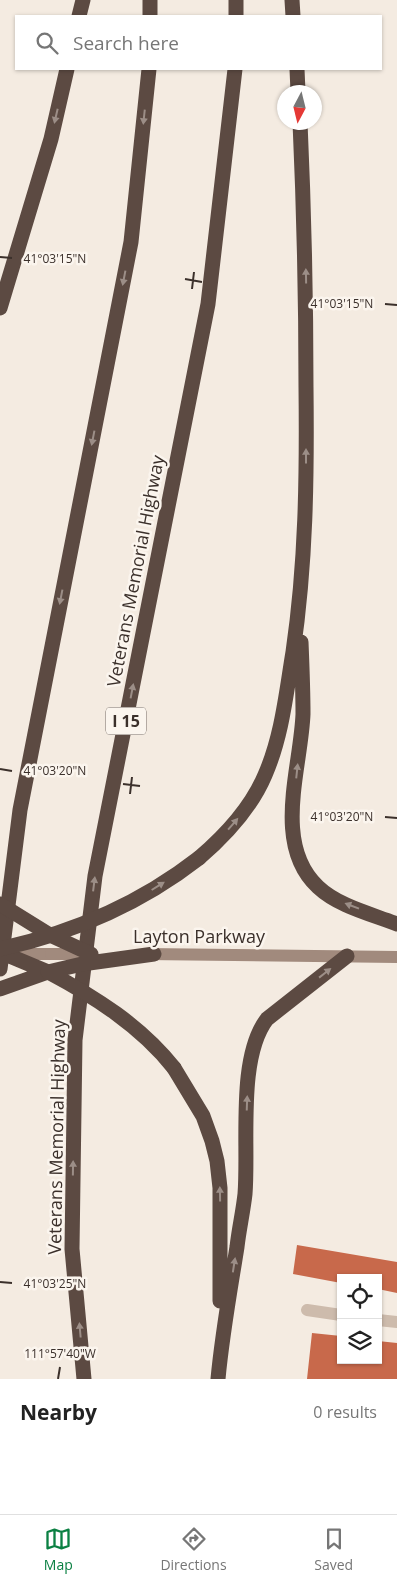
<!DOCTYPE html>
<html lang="en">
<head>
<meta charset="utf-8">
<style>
	body { margin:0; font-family:"Open Sans",sans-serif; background:#f2f2f2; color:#222 }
	.controls { position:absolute; right:15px; bottom:15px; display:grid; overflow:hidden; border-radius:0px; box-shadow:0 1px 4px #0004 }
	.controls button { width:45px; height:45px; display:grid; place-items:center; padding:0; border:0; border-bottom:1px solid #e0e0e0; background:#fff; color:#222; font:25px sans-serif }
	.compass { position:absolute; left:277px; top:85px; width:45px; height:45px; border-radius:50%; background:#fff; box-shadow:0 1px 4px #0004; rotate:187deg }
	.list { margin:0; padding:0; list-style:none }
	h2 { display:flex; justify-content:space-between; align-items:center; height:65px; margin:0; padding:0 20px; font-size:21px }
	h2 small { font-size:16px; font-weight:400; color:#767676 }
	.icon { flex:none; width:28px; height:28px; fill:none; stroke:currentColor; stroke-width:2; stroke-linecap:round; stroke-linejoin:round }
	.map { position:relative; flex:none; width:397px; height:1379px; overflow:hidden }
	.search { position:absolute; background:#fff; box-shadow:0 1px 4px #0004; left:15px; right:15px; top:15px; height:55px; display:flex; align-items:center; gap:12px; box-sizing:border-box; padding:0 18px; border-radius:0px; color:#767676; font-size:19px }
	.sheet { height:135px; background:#fff }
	nav { display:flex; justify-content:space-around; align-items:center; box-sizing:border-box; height:70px; border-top:1px solid #e0e0e0; background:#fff; font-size:14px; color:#767676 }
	nav a { display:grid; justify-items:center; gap:2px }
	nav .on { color:#0b8043 }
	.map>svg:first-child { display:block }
	.building { fill:#c8694b }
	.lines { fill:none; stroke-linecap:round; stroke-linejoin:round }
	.street { stroke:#cdbbac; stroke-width:12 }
	.secondary { stroke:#a18a7d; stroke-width:12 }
	.highway { stroke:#5c4a42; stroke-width:15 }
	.secondary-bridge { stroke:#a18a7d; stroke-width:12 }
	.highway-bridge { stroke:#5c4a42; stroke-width:15 }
	.oneway { fill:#9c8e87 }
	.ticks { fill:none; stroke:#3b302b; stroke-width:2 }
	.labels { text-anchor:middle; stroke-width:5; stroke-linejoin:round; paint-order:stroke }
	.shield { fill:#fbf5ee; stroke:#756b66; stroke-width:1 }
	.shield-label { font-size:16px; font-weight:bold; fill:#3b302b }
	.street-label { font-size:18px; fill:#3b302b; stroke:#fbf5ee }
	.ticks-label { font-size:12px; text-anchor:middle; fill:#3b302b; stroke:#fbf5ee; stroke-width:5; stroke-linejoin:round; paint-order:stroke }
</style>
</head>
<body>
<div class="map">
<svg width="397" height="1379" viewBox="0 0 397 1379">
	<rect width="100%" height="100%" fill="#f4ebe1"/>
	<path class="building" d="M297 1245 397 1262V1293L378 1289V1278H341V1283L293 1274Z
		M312 1333 341 1336V1360H378V1341L397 1343V1379H307Z"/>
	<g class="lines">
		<path class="street" d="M307 1310 341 1315
			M378 1320 397 1322"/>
		<path class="secondary" d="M10 954H51
			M145 954 397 957"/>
		<path class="highway" d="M292 0 293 16
			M79 16 83 0
			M150 16V0
			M236 16V0
			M297 69 298 92
			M0 308 51 139 67 69
			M301 642C302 666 303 690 303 714 301 768 272 844 318 887 338 906 371 914 397 924
			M199 858C226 835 251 808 265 775 282 736 286 694 293 652 306 563 307 477 306 387 306 299 304 211 300 122
			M5 954 48 972
			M0 969 20 810 131 242 149 69
			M0 989 48 972
			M174 1068 203 1116 212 1141 217 1161 220 1188V1301
			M84 1379 72 1249 75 1040 95 876 208 304 235 69
			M218 1379C222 1335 230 1291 237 1247 239 1229 243 1212 245 1194 249 1145 237 1058 267 1019L347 956"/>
		<path class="secondary-bridge" d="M51 954H91"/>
		<path class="highway-bridge" d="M0 904 50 935 91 954
			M0 949C72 933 140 904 199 858
			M48 972C95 997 141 1026 174 1068
			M48 972 82 964 154 954"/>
	</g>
	<defs><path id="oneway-solid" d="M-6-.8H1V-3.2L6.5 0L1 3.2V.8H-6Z" transform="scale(1.25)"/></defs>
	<g class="oneway">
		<use href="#oneway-solid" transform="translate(56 116) rotate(103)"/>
		<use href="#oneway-solid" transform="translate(144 117) rotate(96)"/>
		<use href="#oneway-solid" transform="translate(306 276) rotate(-91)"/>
		<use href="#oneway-solid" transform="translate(124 278) rotate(101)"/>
		<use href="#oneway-solid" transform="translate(93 438) rotate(101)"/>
		<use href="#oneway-solid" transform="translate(306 456) rotate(-90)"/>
		<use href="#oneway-solid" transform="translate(61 597) rotate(101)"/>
		<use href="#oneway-solid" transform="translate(132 691) rotate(-79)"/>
		<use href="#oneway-solid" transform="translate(297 771) rotate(-84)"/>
		<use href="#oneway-solid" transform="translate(233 824) rotate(-49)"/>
		<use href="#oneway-solid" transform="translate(94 884) rotate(-83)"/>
		<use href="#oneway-solid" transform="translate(158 886) rotate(-32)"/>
		<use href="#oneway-solid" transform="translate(352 906) rotate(-159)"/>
		<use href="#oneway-solid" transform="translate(325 973) rotate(-38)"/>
		<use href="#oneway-solid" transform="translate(247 1103) rotate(-88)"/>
		<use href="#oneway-solid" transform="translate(73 1168) rotate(-89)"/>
		<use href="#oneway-solid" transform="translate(220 1194) rotate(-91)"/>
		<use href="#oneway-solid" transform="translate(234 1265) rotate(-81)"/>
		<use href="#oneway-solid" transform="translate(80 1330) rotate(-95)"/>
	</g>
	<path class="ticks" d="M0 257 12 258M185 279 202 282M192 289 194 272M385 304 397 305M0 769 12 771M123 784 140 786M130 794 132 777M385 817 397 818M0 1282 12 1283M58 1379 60 1367"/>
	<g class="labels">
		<rect class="shield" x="106" y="707.5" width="40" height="27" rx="4"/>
		<g class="shield-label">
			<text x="126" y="727">I 15</text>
		</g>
		<g class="street-label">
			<text transform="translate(136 571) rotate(-79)" y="6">Veterans Memorial Highway</text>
			<text x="199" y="943">Layton Parkway</text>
			<text transform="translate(57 1137) rotate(-89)" y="6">Veterans Memorial Highway</text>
		</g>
	</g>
	<g class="ticks-label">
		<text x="55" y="263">41°03'15"N</text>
		<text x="342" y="308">41°03'15"N</text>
		<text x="55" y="775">41°03'20"N</text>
		<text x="342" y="821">41°03'20"N</text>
		<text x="55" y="1288">41°03'25"N</text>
		<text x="60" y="1358">111°57'40"W</text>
	</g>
</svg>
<div class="controls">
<button><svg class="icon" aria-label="locate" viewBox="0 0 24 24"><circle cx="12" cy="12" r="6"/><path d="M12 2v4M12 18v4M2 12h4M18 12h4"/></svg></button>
<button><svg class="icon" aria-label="layers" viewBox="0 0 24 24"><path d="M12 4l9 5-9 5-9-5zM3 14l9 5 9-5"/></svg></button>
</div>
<svg class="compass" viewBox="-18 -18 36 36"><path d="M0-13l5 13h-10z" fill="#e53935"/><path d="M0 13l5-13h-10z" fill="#767676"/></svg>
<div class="search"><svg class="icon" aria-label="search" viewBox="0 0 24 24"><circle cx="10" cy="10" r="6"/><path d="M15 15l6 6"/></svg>Search here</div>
</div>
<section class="sheet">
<h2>Nearby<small>0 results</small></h2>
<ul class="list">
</ul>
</section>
<nav>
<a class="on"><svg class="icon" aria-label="map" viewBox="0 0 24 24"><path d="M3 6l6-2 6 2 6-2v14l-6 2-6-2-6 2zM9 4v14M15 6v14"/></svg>Map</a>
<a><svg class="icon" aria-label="directions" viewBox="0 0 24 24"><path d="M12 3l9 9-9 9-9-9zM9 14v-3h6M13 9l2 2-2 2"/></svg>Directions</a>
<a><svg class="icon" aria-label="saved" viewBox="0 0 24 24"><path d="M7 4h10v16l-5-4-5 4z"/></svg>Saved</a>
</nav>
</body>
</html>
